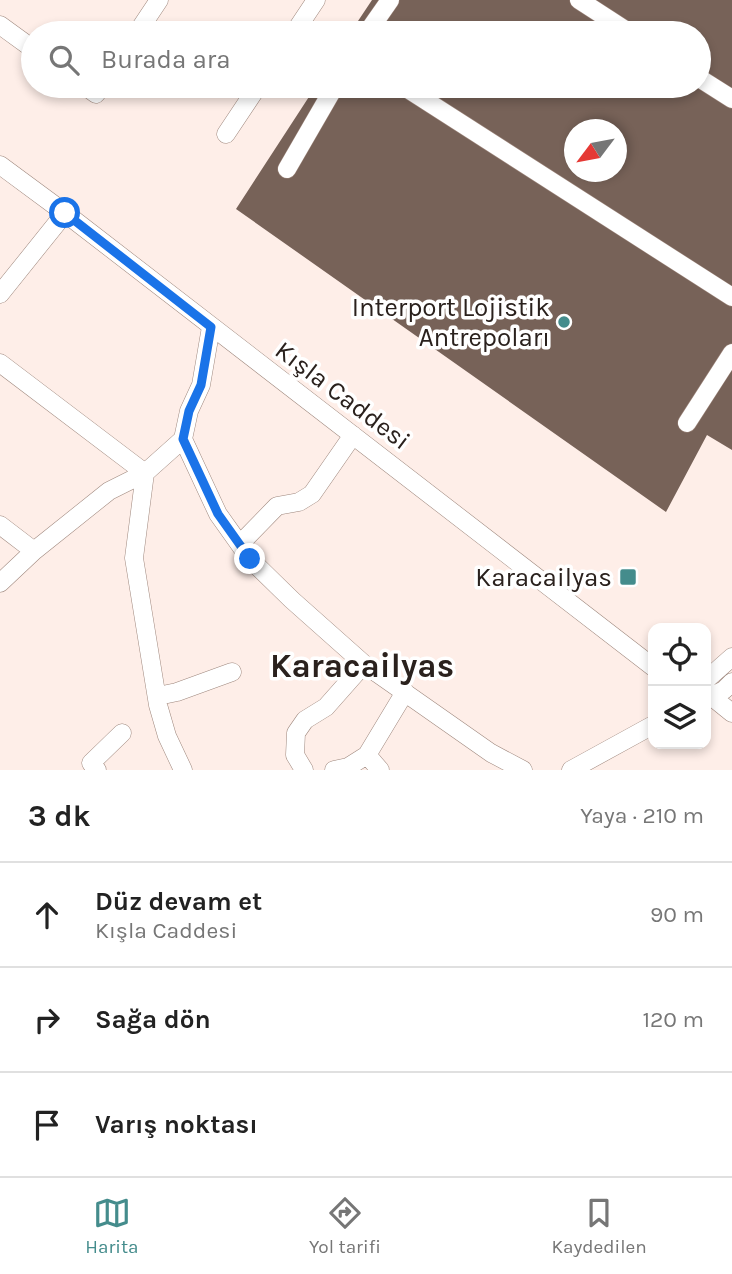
<!DOCTYPE html>
<html lang="tr">
<head>
<meta charset="utf-8">
<style>
	body { margin:0; font-family:Karla,sans-serif; background:#f2f2f2; color:#222 }
	.controls { position:absolute; right:21px; bottom:21px; display:grid; overflow:hidden; border-radius:14px; box-shadow:0 4px 10px #0003 }
	.controls button { width:63px; height:63px; display:grid; place-items:center; padding:0; border:0; border-bottom:2px solid #e0e0e0; background:#fff; color:#222; font:35px sans-serif }
	.compass { position:absolute; left:564px; top:119px; width:63px; height:63px; border-radius:50%; background:#fff; box-shadow:0 4px 10px #0003; rotate:238deg }
	.stop { position:absolute; width:21px; height:21px; margin:-16px; border:5px solid #1a73e8; border-radius:50%; background:#fff }
	.stop.end { background:#1a73e8; border-color:#fff; box-shadow:0 2px 7px #0008 }
	.list { margin:0; padding:0; list-style:none }
	h2 { display:flex; justify-content:space-between; align-items:center; height:91px; margin:0; padding:0 28px; font-size:30px }
	h2 small { font-size:23px; font-weight:400; color:#767676 }
	.list li { display:grid; grid-template-columns:46px 1fr auto; gap:21px; align-items:center; box-sizing:border-box; height:105px; padding:0 28px; border-top:2px solid #e0e0e0 }
	.list b { display:block; font-size:26px; white-space:nowrap }
	.list p { margin:0; font-size:23px; white-space:nowrap; color:#767676 }
	.list em { font-size:23px; font-style:normal; color:#767676 }
	.icon { flex:none; width:38px; height:38px; fill:none; stroke:currentColor; stroke-width:2; stroke-linecap:round; stroke-linejoin:round }
	.map { position:relative; flex:none; width:732px; height:770px; overflow:hidden }
	.search { position:absolute; background:#fff; box-shadow:0 4px 10px #0003; left:21px; right:21px; top:21px; height:77px; display:flex; align-items:center; gap:18px; box-sizing:border-box; padding:0 24px; border-radius:38px; color:#767676; font-size:26px }
	.sheet { height:406px; background:#fff }
	nav { display:flex; justify-content:space-around; align-items:center; box-sizing:border-box; height:98px; border-top:2px solid #e0e0e0; background:#fff; font-size:19px; color:#767676 }
	nav a { display:grid; justify-items:center; gap:4px }
	nav .on { color:#448c8c }
	.map>svg:first-child { display:block }
	.building { fill:#776258; fill-rule:evenodd }
	.lines { fill:none; stroke-linecap:round; stroke-linejoin:round }
	.minor-casing { stroke:#9e877d; stroke-width:19 }
	.minor { stroke:#fff; stroke-width:18 }
	.route { stroke:#1a73e8; stroke-width:9 }
	.poi-dot { fill:#448c8c; stroke:#fff; stroke-width:2.5 }
	.labels { text-anchor:middle; stroke-width:7; stroke-linejoin:round; paint-order:stroke }
	.poi-label { font-size:26px; fill:#2a211d; stroke:#fff; text-anchor:end }
	.street-label { font-size:26px; fill:#2a211d; stroke:#fff }
	.district-label { font-size:33px; font-weight:bold; fill:#2a211d; stroke:#fff }
</style>
</head>
<body>
<div class="map">
<svg width="732" height="770" viewBox="0 0 732 770">
	<rect width="100%" height="100%" fill="#feeee8"/>
	<path class="building" d="M372 0H732V450L707 435 666 512 236 209 316 86H699V33H350ZM574 130H616V172H574Z"/>
	<g class="lines">
		<defs>
			<path id="minor" d="M579 0 630 33
				M0 25 33 49
				M137 33 159 0
				M294 33 316 0
				M367 33 390 0
				M699 78 732 99
				M85 86 96 94 101 86
				M403 86 732 297
				M226 134 258 86
				M0 165 65 213 653 667
				M287 169 335 86
				M0 294 65 213
				M0 363 145 473 109 491 34 551 0 583
				M687 423 732 353
				M183 439 218 514 250 559 292 600 364 664 491 753 523 770
				M0 525 34 551
				M240 544 277 506 299 502 312 494 353 435
				M706 680 732 657
				M706 695 711 696 732 713
				M158 696 177 692 232 672
				M706 699 724 690 732 682
				M367 755 380 770
				M97 770 91 763 122 733
				M183 770 167 736 158 705 134 558 145 473 183 439 189 411 201 385 211 327
				M304 770 295 755 296 733 305 720 326 707 364 664
				M334 770 348 767 367 755 405 692
				M571 770 653 725"/>
		</defs>
		<use href="#minor" class="minor-casing"/>
		<use href="#minor" class="minor"/>
	</g>
	<g class="lines">
		<path class="route" d="M65 213 211 327 201 385 189 411 183 439 218 514 250 559"/>
	</g>
	<g class="poi-dot">
		<circle cx="564" cy="322" r="7"/>
		<rect x="619" y="568" width="18" height="18" rx="3.5"/>
	</g>
	<g class="labels">
		<g class="poi-label">
			<text x="550" y="316">Interport Lojistik<tspan x="550" dy="30">Antrepoları</tspan></text>
			<text x="612" y="586">Karacailyas</text>
		</g>
		<g class="street-label">
			<text transform="translate(343 395) rotate(37)" y="9">Kışla Caddesi</text>
		</g>
		<g class="district-label">
			<text x="362" y="677">Karacailyas</text>
		</g>
	</g>
</svg>
<div class="controls">
<button><svg class="icon" aria-label="locate" viewBox="0 0 24 24"><circle cx="12" cy="12" r="6"/><path d="M12 2v4M12 18v4M2 12h4M18 12h4"/></svg></button>
<button><svg class="icon" aria-label="layers" viewBox="0 0 24 24"><path d="M12 4l9 5-9 5-9-5zM3 14l9 5 9-5"/></svg></button>
</div>
<svg class="compass" viewBox="-18 -18 36 36"><path d="M0-13l5 13h-10z" fill="#e53935"/><path d="M0 13l5-13h-10z" fill="#767676"/></svg>
<div class="stop" style="left:65px;top:213px"></div>
<div class="stop end" style="left:250px;top:559px"></div>
<div class="search"><svg class="icon" aria-label="search" viewBox="0 0 24 24"><circle cx="10" cy="10" r="6"/><path d="M15 15l6 6"/></svg>Burada ara</div>
</div>
<section class="sheet">
<h2>3 dk<small>Yaya · 210 m</small></h2>
<ul class="list">
<li><svg class="icon" aria-label="ahead" viewBox="0 0 24 24"><path d="M12 20V5M6 11l6-6 6 6"/></svg><div><b>Düz devam et</b><p>Kışla Caddesi</p></div><em>90 m</em></li>
<li><svg class="icon" aria-label="right" viewBox="0 0 24 24"><path d="M7 20v-9h11M14 6l5 5-5 5"/></svg><div><b>Sağa dön</b></div><em>120 m</em></li>
<li><svg class="icon" aria-label="arrive" viewBox="0 0 24 24"><path d="M6 21V4h12l-3 4 3 4H6"/></svg><div><b>Varış noktası</b></div></li>
</ul>
</section>
<nav>
<a class="on"><svg class="icon" aria-label="map" viewBox="0 0 24 24"><path d="M3 6l6-2 6 2 6-2v14l-6 2-6-2-6 2zM9 4v14M15 6v14"/></svg>Harita</a>
<a><svg class="icon" aria-label="directions" viewBox="0 0 24 24"><path d="M12 3l9 9-9 9-9-9zM9 14v-3h6M13 9l2 2-2 2"/></svg>Yol tarifi</a>
<a><svg class="icon" aria-label="saved" viewBox="0 0 24 24"><path d="M7 4h10v16l-5-4-5 4z"/></svg>Kaydedilen</a>
</nav>
</body>
</html>
